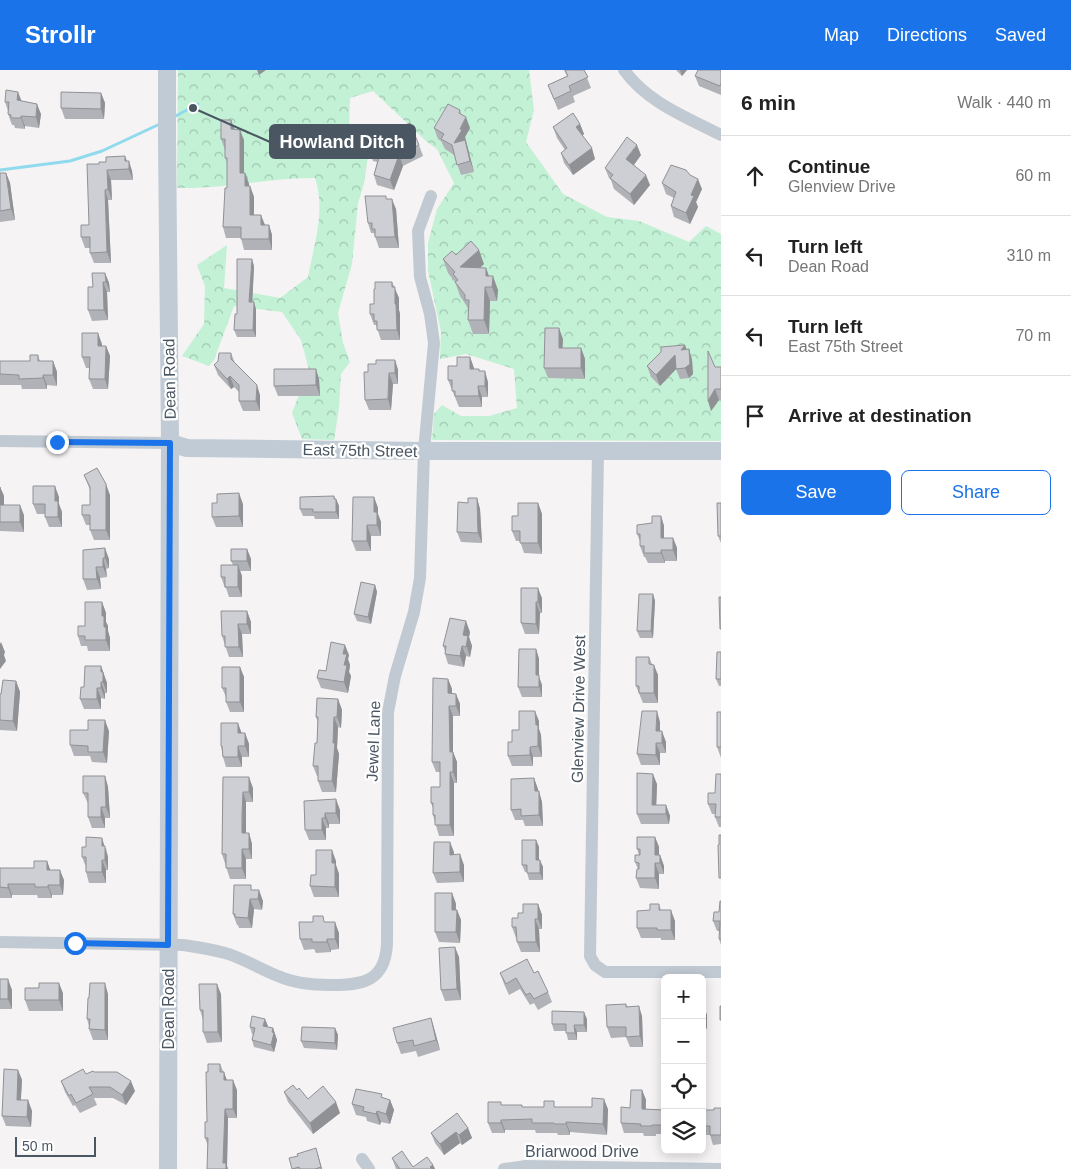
<!DOCTYPE html>
<html lang="en">
<head>
<meta charset="utf-8">
<style>
	body { margin:0; font-family:Arial,sans-serif; background:#f6f6f6; color:#222 }
	.controls { position:absolute; right:15px; bottom:15px; display:grid; overflow:hidden; border-radius:8px; box-shadow:0 2px 12px #0003 }
	.controls button { width:45px; height:45px; display:grid; place-items:center; padding:0; border:0; border-bottom:1px solid #e0e0e0; background:#fff; color:#222; font:25px sans-serif }
	.scale { position:absolute; left:15px; bottom:12px; width:81px; box-sizing:border-box; padding-left:5px; border:2px solid #4a5661; border-top:0; font-size:14px; line-height:18px; white-space:nowrap; color:#4a5661; -webkit-text-stroke:4px #fff; paint-order:stroke }
	.stop { position:absolute; width:15px; height:15px; margin:-11px; border:4px solid #1a73e8; border-radius:50%; background:#fff }
	.stop.end { background:#1a73e8; border-color:#fff; box-shadow:0 1px 5px #0008 }
	.list { margin:0; padding:0; list-style:none }
	h2 { display:flex; justify-content:space-between; align-items:center; height:65px; margin:0; padding:0 20px; font-size:21px }
	h2 small { font-size:16px; font-weight:400; color:#767676 }
	.list li { display:grid; grid-template-columns:32px 1fr auto; gap:15px; align-items:center; box-sizing:border-box; height:80px; padding:0 20px; border-top:1px solid #e0e0e0 }
	.list b { display:block; font-size:19px; white-space:nowrap }
	.list p { margin:0; font-size:16px; white-space:nowrap; color:#767676 }
	.list em { font-size:16px; font-style:normal; color:#767676 }
	.actions { display:flex; gap:10px; padding:15px 20px }
	.actions a { flex:1; padding:11px 0; border:1px solid #1a73e8; border-radius:8px; text-align:center; font-size:18px; color:#1a73e8 }
	.actions .main { background:#1a73e8; color:#fff }
	.icon { flex:none; width:28px; height:28px; fill:none; stroke:currentColor; stroke-width:2; stroke-linecap:round; stroke-linejoin:round }
	.map { position:relative; flex:none; width:721px; height:1099px; overflow:hidden }
	header { display:flex; align-items:center; gap:30px; box-sizing:border-box; height:70px; padding:0 25px; background:#1a73e8; color:#fff }
	header strong { font-size:24px }
	nav { display:flex; gap:28px; margin-inline-start:auto; font-size:18px }
	main { display:flex }
	aside { flex:1; background:#fff }
	.map>svg:first-child { display:block }
	.forest { fill:url(#forest-crowns) }
	.lines { fill:none; stroke-linecap:round; stroke-linejoin:round }
	.stream { stroke:#90daee; stroke-width:3 }
	.street { stroke:#c1cad2; stroke-width:12 }
	.secondary { stroke:#c1cbd6; stroke-width:18 }
	.wall { fill:#b0b2b7 }
	.shaded-wall { fill:#909195 }
	.building { fill:#cdcfd5; stroke:#909195 }
	.route { stroke:#1a73e8; stroke-width:6 }
	.labels { text-anchor:middle; stroke-width:4.5; stroke-linejoin:round; paint-order:stroke }
	.street-label { font-size:16px; fill:#4a5661; stroke:#fff }
	.leader { fill:none; stroke:#4a5661; stroke-width:2 }
	.callout-dot { fill:#4a5661; stroke:#fff; stroke-width:2 }
	.callout { fill:#4a5661; stroke:#4a5661; stroke-width:2 }
	.callout-label { font-size:18px; text-anchor:middle; font-weight:bold; fill:#fff }
</style>
</head>
<body>
<header>
<strong>Strollr</strong>
<nav><a>Map</a><a>Directions</a><a>Saved</a></nav>
</header>
<main>
<div class="map">
<svg width="721" height="1099" viewBox="0 0 721 1099">
	<defs>
		<pattern id="forest-crowns" width="20" height="18" patternUnits="userSpaceOnUse" patternTransform="scale(1.25)"><rect width="20" height="18" fill="#c3f1d5"/><path d="M2 6a3 3 0 1 1 6 0M12 15a3 3 0 1 1 6 0" fill="none" stroke="#a0c6b0"/></pattern>
	</defs>
	<rect width="100%" height="100%" fill="#f5f3f3"/>
	<path class="forest" d="M178 0H529L534 40 526 72 563 124 607 147 639 151 689 172 706 156 721 164V371L432 370 434 344 442 335 461 346H489L517 338 514 299 466 284 440 289 441 262 428 201V173L437 139 454 113 437 79 427 72 373 21 350 28 349 61 369 79 364 114 358 133 352 194 338 243 343 273 350 292 341 304 339 338 334 370 302 369 292 343 309 300 301 270 282 242 234 236 214 290 209 296 182 286 204 254 205 216 197 195 227 175 224 218 280 228 308 207C314 175 326 140 315 108 268 108 224 119 177 118Z"/>
	<g class="lines">
		<path class="stream" d="M172 48 198 34
			M0 100 70 91 102 81 162 53"/>
		<path class="street" d="M624 0C648 33 686 47 721 65
			M0 371 170 373
			M598 382 590 886 595 895 605 902H721
			M0 872 183 875C197 877 211 879 225 883 243 888 260 899 278 906 294 913 313 915 331 915 362 915 385 912 387 874L388 642 395 606 414 542 420 508 424 381 434 273 430 244 420 207 418 161 431 126
			M362 1089 369 1099
			M504 1099 526 1096 721 1099"/>
		<path class="secondary" d="M167 0V71L170 373 168 1099
			M170 373 187 378 424 381H721"/>
	</g>
	<path class="wall" d="M564 0H584L591 18 573 26 575 32 558 40 548 15 567 6Z
		M676 0H687L682 6Z
		M721 0V25L699 16 695 6Z
		M101 23 105 33 104 49H65L61 38Z
		M21 31 41 44 39 58 25 56V59L15 58 14 55H12L8 44V41L5 32Z
		M460 40 461 44 470 58 465 67 474 102 461 105 454 85 445 79 441 71 438 69 434 58Z
		M231 50 234 59 244 70V103H245L249 114V116H250L254 127V145L265 155H269L272 165V180H244L241 168H226L223 157 227 118V92L225 88V80L221 69Z
		M580 54 584 64 582 66 595 89 573 105 564 93 561 83 565 80 557 68 553 57Z
		M419 75 423 86 403 96 394 120 377 115 374 105 377 92 373 91 369 80Z
		M641 85 634 95 650 115 634 135 614 119 611 110 609 108 605 98Z
		M127 91 132 101 133 110H111L112 130H108L111 193H94L90 183V178H85L81 167 89 155 99 94Z
		M0 103H6L10 113 15 150 0 152Z
		M662 113 702 119 696 132 698 137 690 154 674 147 671 136 674 128 666 124Z
		M387 129 396 139 399 178H379L374 163H371L368 153Z
		M456 185 484 194 480 198H486L489 206 498 220 497 231H490L489 264H473L468 250 469 241 466 235 460 226 455 212 448 203 443 189Z
		M254 196 252 232 256 239V267H237L234 260 237 244Z
		M105 203 109 213 110 222H107L108 250 92 251 88 240 93 217Z
		M394 217 399 228V240L400 244V270H381L376 255H374L370 244 374 234Z
		M563 269 562 278H581L585 289V309L548 308 544 298Z
		M102 274V276H106L110 286 108 319H93L89 309 90 298H86L82 287Z
		M686 279H689L692 290 693 304 689 308 680 309 676 299 660 316 651 307 647 296Z
		M231 283 235 293 260 325V341H243L239 331V322L234 317 231 319 218 305 214 295Z
		M38 285 40 291H53L57 302V316L47 315V319H22L21 315H0V291H30Z
		M470 287 474 299 480 301 488 312V327H482V337H459L448 310 457 296Z
		M395 290 398 300V314H393L391 340H369L365 330 376 294Z
		M715 297H721V330H719L711 341Z
		M319 309 320 326H278L274 316Z
		M84 405 110 425V470H94L90 460V455H86L82 445 90 435V420Z
		M0 417 4 426V435L24 445V462L0 461Z
		M334 426 335 429H336L339 436V449H315L314 446H303L300 439Z
		M59 427V434L62 442V457H49L45 447V444H37L33 434Z
		M374 427 378 438V444L381 452V466H371V481H356L352 471Z
		M477 428 480 439 482 473 461 472 457 462 468 433Z
		M538 433 542 444V484L524 483 520 471H516L512 461 518 446Z
		M721 433V473L718 466Z
		M243 434V457H216L212 447Z
		M661 446 664 456V468H673L677 478V491H665V493H648L645 487H644L640 476V471L637 464Z
		M247 479 251 489V501H240L242 506V527H229L226 518H225L221 507 233 495 231 491Z
		M83 480 109 489V498L106 499 107 507 100 508 101 519 87 520 83 509Z
		M375 515 377 522 371 554 357 551 354 544Z
		M521 518 542 528V543H540L539 564H525L521 553Z
		M653 524 655 531 653 568H640L637 561Z
		M102 532 106 543V552L108 556V561L110 568V581H88L87 576H81L78 566Z
		M247 541 251 552V564H242L243 587H229L222 566Z
		M470 562 469 567 472 576 470 587 466 586 464 597 448 594 445 584V581L443 576Z
		M536 579 539 589V607L542 615V627H522L518 617Z
		M721 582V616H719L716 609Z
		M349 585 348 589 350 595 349 602 351 606 348 623 321 618 317 608Z
		M649 587 652 594 658 605V633H643L636 616Z
		M101 596 107 613V623H105V629L101 628V639H84L80 629 84 617Z
		M240 597 244 607V642H230L226 632V627L222 618Z
		M448 609 452 619V624H456L460 634V646H453V682L457 692V713H454V766H439L433 745V738L431 733 440 717V702H436L432 692Z
		M16 611 20 622 17 661 0 660V624H1Z
		M338 629 342 640 341 658 338 657 337 678 339 684 336 722H322L318 711V706H317L313 696 317 673 318 653 316 647Z
		M721 642V688L717 677Z
		M539 651V659L541 665 542 687H533V696H512L508 686 512 672 519 660Z
		M660 652V661L666 672V683H660V695H641L637 684Z
		M109 661 107 693 92 692 90 686H74L70 675Z
		M242 663H245L249 674V687H242V697H226L223 687 222 681 221 676Z
		M721 704V757H719L715 747V744H712L708 734 715 723Z
		M105 706 108 717 110 748H105V758H92L88 747V733L83 723Z
		M223 707 253 718V732H246V763H249L252 774V789H246V809H230L222 784Z
		M534 708 542 732 543 756H525L523 750H515L511 740Z
		M657 714 656 735H666L670 746 669 754H641L637 744Z
		M304 731 340 740V754H329V758H326V770H309L305 760Z
		M655 767 659 777V785H660L664 796V804H659V819L640 818 636 808 638 799 635 792 639 785 637 779Z
		M536 770 539 777V790L543 797V810H529L527 802H525L522 795Z
		M106 778 108 787V800H106V813H89L86 802V797L82 787Z
		M454 782V785L464 795V812L437 813 433 803Z
		M47 791 50 800 64 810 63 825H52V828H38L37 825H12V828H0V798H34Z
		M336 791V795L339 804V827H314L310 816 316 805Z
		M253 820 263 831 262 840 254 839 252 858H239L238 855H237L233 844Z
		M452 823 456 834V840H457L461 850 460 873 439 872 435 862Z
		M721 831V875L719 869V861H717L713 851 719 842Z
		M538 834 542 845V859H539L540 882H521L517 872V868H516L512 857 518 848Z
		M659 834 661 840 675 851V870H661V868H641L637 858 650 840Z
		M326 852 339 863V879L331 880V882L316 883 314 879 304 880 300 869Z
		M459 887 461 930 445 931 441 920Z
		M500 903H534L548 922 552 932 538 940 534 933 530 935 520 919 509 925 504 914Z
		M0 909 12 920V939H0Z
		M63 923V941H29L25 930Z
		M108 924V970H93L89 959V956L87 949 89 928Z
		M221 924 222 972 207 973 203 962V950L200 940Z
		M626 934 627 936 642 946 643 977H630L626 967 611 968 607 957Z
		M702 935 707 945V959H702Z
		M431 948 434 958 440 980 418 987 416 981 401 984 397 973Z
		M587 949V962H577V970H568L566 961H554L552 954Z
		M268 956 267 957 273 958 277 970 274 982 254 977 252 970 253 965 252 964 250 957Z
		M335 958 338 965 337 980 304 978 301 971Z
		M220 994 227 1010 237 1020V1048H228L227 1096 228 1099 208 1076 205 1068 207 1052 208 1002Z
		M18 1000 22 1010 21 1030H28L32 1041 31 1057 6 1056 2 1046Z
		M94 1002 135 1021 126 1035 113 1028H94L97 1035 80 1043 75 1035 73 1036 65 1022 61 1011Z
		M297 1020 308 1029 340 1043 313 1064 288 1032 284 1022Z
		M642 1020 646 1030V1039L665 1040V1064H656V1066H644L643 1063H624L621 1053Z
		M383 1028 390 1030 394 1040 390 1054 381 1052 380 1055 367 1051 366 1047 356 1045 352 1034Z
		M502 1035 523 1037H556L608 1039 607 1065 570 1062V1065H558L557 1063H536L535 1060H505V1063H492L488 1053Z
		M721 1038V1074L713 1075 710 1065H702V1040H714Z
		M468 1058 472 1068 462 1075 460 1073 444 1085 435 1073 431 1063Z
		M316 1078 322 1099H292L298 1086Z
		M392 1088 413 1097 433 1095 435 1099H396Z"/>
	<path class="shaded-wall" d="M257 0H266L259 5Z
		M680 0H687L682 6Z
		M18 22 22 32 17 30Z
		M101 23 105 33 104 49 101 39Z
		M37 34 41 44 39 58 36 47Z
		M21 46 25 56V59L21 48Z
		M466 47 470 58 465 67 474 102 470 91 454 73 460 59Z
		M231 50 235 60 231 59Z
		M580 54 584 64 580 67 576 57Z
		M240 60 244 70V114L240 103Z
		M637 75 641 85 630 100 626 89Z
		M592 78 595 89 573 105 569 95Z
		M399 85 403 96 394 120 390 110Z
		M125 86 129 96V91L132 101 133 110 125 91Z
		M107 100 111 110 112 130 108 119Z
		M6 103 10 113 15 150 11 139Z
		M245 103 249 114V127L245 116Z
		M646 105 650 115 634 135 630 124Z
		M698 109 702 119 696 132 698 137 690 154 686 143 691 125Z
		M250 116 254 127V155L250 145Z
		M105 120 108 130 111 193 107 182Z
		M392 129 396 139 399 178 395 167Z
		M261 145 265 155H261Z
		M269 155 272 165V180L269 169Z
		M479 180 484 194 465 211 460 197Z
		M252 189 254 196 252 239 249 232Z
		M486 198 491 212 486 206Z
		M105 203 109 213 110 222 106 212Z
		M493 206 498 220 497 231 492 217Z
		M103 212 107 222 108 250 104 240Z
		M392 212 399 228V240L400 244V270L397 260Z
		M485 217 490 231 489 264 484 250Z
		M254 232 256 239V267L253 260Z
		M559 258 563 269 562 289 559 278Z
		M98 263 102 274V286L98 276Z
		M685 275 689 286 681 280Z
		M106 276 110 286 108 319 105 309Z
		M581 278 585 289V309L581 298Z
		M689 279 692 290 693 304 689 308 685 298Z
		M675 285 679 296 660 316 656 305Z
		M470 287 474 298V309L470 299Z
		M395 290 398 300V314L395 303Z
		M53 291 57 302V316L53 305Z
		M316 299 319 309 320 326 316 315Z
		M485 301 488 312V327L485 316Z
		M389 303 393 314 391 340 388 329Z
		M43 305 47 315V319L43 308Z
		M230 306 234 317 231 319 227 309Z
		M257 315 260 325V341L256 331Z
		M478 316 482 327V337L479 326Z
		M715 319 719 330 711 341 708 331Z
		M106 414 110 425V470L106 460Z
		M55 416 59 427V434L62 442V457L58 447 55 431Z
		M0 417 4 426V444L0 435Z
		M239 423 243 434V457L239 446Z
		M334 426 336 433V429L339 436V449L336 442Z
		M374 427 378 438V444L381 452V466L377 455 374 442Z
		M477 428 480 439 482 473 478 463Z
		M538 433 542 444V484L538 473Z
		M20 435 24 445V462L20 452Z
		M661 446 664 456V478L661 468Z
		M367 455 371 466V481L367 471Z
		M673 468 677 478V491L673 480Z
		M105 478 109 489V498L105 488Z
		M247 479 251 489V501L247 491Z
		M661 480 665 491V493L661 483Z
		M103 488 106 499 107 507 103 497Z
		M238 495 242 506V527L238 517Z
		M96 497 100 508 101 519 97 509Z
		M375 515 377 522 371 554 368 547Z
		M538 518 542 528V543L538 532Z
		M653 524 655 531 653 568 651 561Z
		M102 532 106 543V552L108 556V561L110 568V581L106 570 104 557 102 546Z
		M536 532 540 543 539 564 536 554Z
		M247 541 251 552V564L247 554Z
		M466 551 470 562 469 567 472 576 470 587 463 565Z
		M238 554 242 564 243 587 239 577Z
		M1 572 5 582 4 585 6 591 0 599V574Z
		M345 575 349 585 348 589 350 595 349 602 351 606 348 623 344 612V595L343 584Z
		M462 576 466 586 464 597 460 586Z
		M536 579 539 589V607L542 615V627L536 605Z
		M654 595 658 605V633L654 623Z
		M101 596 107 613V623L103 612 101 602Z
		M240 597 244 607V642L240 632Z
		M448 609 452 619V634L448 623Z
		M16 611 20 622 17 661 13 651Z
		M101 612 105 623V629L101 618Z
		M97 618 101 628V639L97 629Z
		M456 624 460 634V646L456 636Z
		M338 629 342 640 341 658 337 647Z
		M449 636 453 646V682L457 692V713L453 702 450 682Z
		M535 641 539 651V659L541 665 542 687 538 676 536 655Z
		M657 641 660 652V672L656 661Z
		M334 647 338 657 337 678 339 684 336 722 332 711Z
		M105 650 109 661 107 693 103 682Z
		M238 653 242 664 238 663Z
		M662 661 666 672V683L662 673Z
		M245 663 249 674V687L245 676Z
		M656 673 660 683V695L656 685Z
		M238 676 242 687V697L238 687Z
		M530 677 533 687V696L530 685Z
		M450 702 454 713V766L450 755Z
		M653 704 657 714 656 744 652 735Z
		M105 706 108 717 110 748 106 737Z
		M249 707 253 718V732L249 722Z
		M534 708 538 719V732L535 721Z
		M539 721 542 732 543 756 539 745Z
		M243 722 246 732V774L242 763Z
		M336 729 340 740V754L336 743Z
		M666 735 670 746 669 754 666 744Z
		M101 737 105 748V758L101 747Z
		M325 743 329 754V758L325 748Z
		M322 748 326 758V770L322 760Z
		M249 763 252 774V789L249 779Z
		M655 767 659 777V793L655 785Z
		M102 768 108 787V800L105 790 102 776Z
		M536 770 539 777V797L536 790Z
		M450 772 454 782V795L450 785Z
		M242 779 246 789V809L242 798Z
		M332 780 336 791V795L339 804V827L335 817 332 793Z
		M460 784 464 795V812L460 802Z
		M660 785 664 796V804L660 793Z
		M102 790 106 800V813L102 802Z
		M540 790 543 797V810L540 803Z
		M47 791 51 802 47 800Z
		M655 793 659 804V819L655 808Z
		M60 800 64 810 63 825 60 815Z
		M8 814 12 825V828L8 818Z
		M48 815 52 825V828L48 817Z
		M259 820 263 831 262 840 258 829Z
		M452 823 456 834 455 850 452 840Z
		M250 829 254 839 252 858 248 848Z
		M538 834 542 845V859L538 849Z
		M457 840 461 850 460 873 456 862Z
		M671 840 675 851V870L671 860Z
		M535 849 539 859 540 882 536 872Z
		M335 852 339 863V879L335 869Z
		M327 869 331 880V882L327 872Z
		M455 877 459 887 461 930 457 919Z
		M8 909 12 920V939L8 929Z
		M59 913 63 923V941L59 930Z
		M105 913 108 924V970L105 960Z
		M217 914 221 924 222 972 218 962Z
		M703 935 707 945V959L703 948Z
		M639 936 642 946 643 977 640 966Z
		M584 942 587 949V962L584 955Z
		M431 948 434 958 440 980 436 970Z
		M265 949 268 956 266 963 263 956Z
		M574 955 577 962V970L575 963Z
		M273 958 277 970 274 982 271 975Z
		M335 958 338 965 337 980 335 973Z
		M18 1000 22 1010 20 1040 17 1030Z
		M224 1002 227 1011 224 1010Z
		M233 1010 237 1020V1048L233 1039Z
		M131 1011 135 1021 126 1035 122 1025Z
		M642 1020 646 1030 645 1048 642 1039Z
		M604 1029 608 1039 607 1065 603 1054Z
		M28 1030 32 1041 31 1057 27 1047Z
		M390 1030 394 1040 390 1054 386 1044Z
		M336 1032 340 1043 313 1064 310 1053Z
		M225 1039 228 1048 227 1096 228 1099H225L223 1093Z
		M377 1041 381 1052 380 1055 376 1044Z
		M501 1050 505 1060V1063L501 1053Z
		M566 1052 570 1062V1065L566 1054Z
		M468 1058 472 1068 462 1075 459 1065Z
		M456 1062 460 1073 444 1085 440 1074Z
		M316 1078 319 1089 322 1099H321Z
		M433 1095 435 1099H431L430 1097Z"/>
	<path class="building" d="M565 0H584L588 7 569 16 571 21 554 29 548 15 568 6Z
		M698 0H721V13L720 16 695 6Z
		M6 20 18 22 17 30 37 34 36 47 21 46V48H11V45L8 44 9 32H5Z
		M61 22 101 23V39L61 38Z
		M448 34 460 40 459 43 466 47 460 59 462 60 454 73 465 70 470 91 457 95 452 75 441 69 444 64 434 58Z
		M573 43 580 54 576 57 592 78 569 95 561 83 567 78 553 57Z
		M221 50H231V59L240 60V103H245V116H250V145H261V155H269V169H241V157H223L225 118H227V88H225V69H221Z
		M410 53 419 75 399 85 390 110 374 105 380 84 369 80 375 63 381 65Z
		M627 67 637 75 626 89 646 105 630 124 610 108 613 105 605 98Z
		M125 86V91H129V99L107 100 108 119 105 120 107 182 90 183V167H81V155H89L87 94H99V92H106V87Z
		M671 95 686 100 690 105 698 109 691 125 694 126 686 143 671 136 676 122 662 113Z
		M0 103H6L11 139 0 141Z
		M365 126H386V129H392L395 167H375V159H372V153H368Z
		M471 171 479 180 460 197 486 198V206H493L492 217H485L484 250H468L469 230H465V225L455 212 458 210 453 204 455 202 443 189 452 181 456 185Z
		M237 189H252L249 232H254L253 260H234L235 244H237Z
		M92 203H105L106 212H103L104 240H88V217H93Z
		M375 212H392V217H395V234H396L397 260H377V251H374V244H370V234H374V219H375Z
		M545 258H559V278H581V298H544Z
		M82 263H98V276H106L105 309H89L90 287H82Z
		M685 275 681 280 689 279 690 294 685 298 676 299 675 285 656 305 647 296 661 282V277Z
		M708 281 715 297H721V319H715L708 331Z
		M219 283H231V289L257 315 256 331H239V315L230 306 227 309 214 295 218 291Z
		M30 285H38V291H53V305H43V308L19 309V305L0 304V291H30Z
		M457 287H470V299H479V301H485V316H478L479 326H455V321H452V310H448V296H457Z
		M376 290H395V303H389L388 329 365 330 364 302H368V294H376Z
		M274 299H316V315L274 316Z
		M97 398 106 414V460H90V445H82V435H90V417L84 405Z
		M33 416H55V431H58V447H45V434H33Z
		M0 417V435H20V452H0Z
		M239 423V446L212 447V433H217V424Z
		M334 426V429H336V442H313V439H300V427Z
		M353 427H374V442H377V455H367V471H352Z
		M468 428H477L478 463 457 462 458 432 468 433Z
		M518 433H538V473H520V461H512V446H518Z
		M717 433H721V466H718Z
		M652 446H661V468H673V480H661V483H644V476H640V464H637V455L652 453Z
		M105 478V488H103V497H96L97 509H83V480Z
		M231 479H247V491H231Z
		M221 495H238V517H225V507H221Z
		M361 512 375 515 368 547 354 544Z
		M521 518H538V532H536V554L521 553Z
		M639 524H653L651 561H637Z
		M719 527H721V559H720Z
		M85 532H102V546H104V557H106V570H85V566H78V556H85Z
		M221 541H247V554H238L239 577H225V566H222Z
		M450 548 466 551 463 565 468 566 466 577 462 576 460 586 445 584 446 576H443Z
		M331 572 345 575 343 584H347L344 595H347L344 612 317 608 319 600 326 601Z
		M519 579H536V605H539V617H518Z
		M717 582H721V609H716Z
		M636 587H649V594L654 595V623H639V616H636Z
		M85 596H101V602H103V612H101V618H97V629H80L81 617H84Z
		M222 597H240V632H226V618H222Z
		M433 608 448 609V623L456 624V636H449L450 682H453V702H450V755H435V745H433V733H431V717H440V692H432Z
		M3 610 16 611 13 651 0 650V624H1Z
		M317 628 338 629 337 647H334L333 673H335L332 711H318V696H313L315 673H317L318 647H316Z
		M519 641H535L536 655H538V676L530 677V685L508 686V672H512V660H519Z
		M642 641H657L656 661H662V673H656V685L637 684Z
		M717 642H721V677H717Z
		M88 650H105L103 682H88V676L70 675V660H88Z
		M221 653H238V663H245V676H238V687H223L222 676H221Z
		M637 703 653 704 652 735H666V744H637Z
		M716 704H721V747H715L716 734H708V723H715Z
		M83 706H105L106 737H101V747H88V723H83Z
		M223 707H249V722H243L242 745V763H249V779H242V798H226V784H222Z
		M534 708 535 721H539V745L521 746V739L511 740V709Z
		M336 729V743H325V748H322V760H305L304 731Z
		M719 765H721V808H719L718 775H719Z
		M86 767 102 768V776H105V790H102V802H86V787H82V777H86Z
		M637 767H655V785H660V793H655V808H636L637 799H639V793L635 792V785H640V779H637Z
		M522 770H536V790H540V803H527V795H522Z
		M434 772H450V785L460 784V802L433 803Z
		M316 780H332V793H335V817L310 816 311 805H316Z
		M34 791H47V800H60V815H48V817H35V814H8V818L0 817V798H34Z
		M234 815H251V820H259L258 829H250L248 848 235 847V844H233Z
		M435 823H452V840H457L456 862H435Z
		M720 831H721V869H719L720 851H713L714 842H719Z
		M523 834H538V849H535L536 872H517L516 857H512V848H518V843H523Z
		M650 834H659V840H671V860H657V858H637V841L650 840Z
		M313 846H323L324 852H335V869H327V872H312V869H300L299 852H313Z
		M455 877 457 919 441 920 439 878Z
		M527 889 534 903 538 901 548 922 534 929 530 923 526 925 516 908 506 914 500 903Z
		M0 909H8V929H0Z
		M39 913H59V930H25V918H39Z
		M90 913H105V960L89 959 90 949H87L88 928H89Z
		M199 914H217L218 962H203V940H200Z
		M626 934V937L639 936 640 966 626 967V957H607L606 935Z
		M702 935H703V948H702Z
		M720 936H721V950H720Z
		M552 941 584 942V955H574L575 963H566V954H552Z
		M252 946 265 949 263 956 273 958 272 962 274 963 271 975 252 970 255 958 250 957Z
		M431 948 436 970 414 976 413 970 397 973 393 958Z
		M302 957 335 958V973L301 971Z
		M208 994H220V1002H224V1010H233V1039H225L223 1093H226V1099H207L208 1068H205V1052H207L206 1002H208Z
		M4 999 18 1000 17 1030H28L27 1047 2 1046Z
		M83 999 86 1004 93 1001 94 1002H117L131 1011 122 1025 110 1017H89L93 1024 76 1033 71 1024 69 1026 61 1011Z
		M293 1015 297 1020 299 1018 308 1029 323 1016 336 1032 310 1053 284 1022Z
		M356 1019 382 1024 381 1027 390 1030 386 1044 377 1041 376 1044 363 1041 364 1037 352 1034Z
		M631 1020H642V1039L665 1040V1055H652V1056H640L641 1054 621 1053V1037L630 1038Z
		M592 1028 604 1029 603 1054 566 1052V1054H554V1053H532V1049L501 1050V1053H488V1032H501V1035H522V1037H544V1031H554V1037H592Z
		M714 1038H721V1065H710V1056H702V1040H714Z
		M457 1043 468 1058 459 1065 456 1062 440 1074 431 1063Z
		M316 1078 321 1097 315 1099H300L299 1097 292 1099 289 1088 298 1086 297 1084Z
		M402 1081 413 1097 427 1087 433 1095 430 1097 432 1099H400L392 1088Z"/>
	<g class="lines">
		<path class="route" d="M57 372 170 373 168 875 75 873"/>
	</g>
	<g class="labels">
		<g class="street-label">
			<text transform="translate(169 309) rotate(-91)" y="6">Dean Road</text>
			<text transform="translate(360 380) rotate(1)" y="6">East 75th Street</text>
			<text transform="translate(578 639) rotate(-89)" y="6">Glenview Drive West</text>
			<text transform="translate(373 671) rotate(-88)" y="6">Jewel Lane</text>
			<text transform="translate(168 939) rotate(-90)" y="6">Dean Road</text>
			<text x="582" y="1087">Briarwood Drive</text>
		</g>
	</g>
	<path class="leader" d="M193 38L270 72"/>
	<circle class="callout-dot" cx="193" cy="38" r="5"/>
	<rect class="callout" x="270" y="55" width="145" height="33" rx="5"/>
	<g class="callout-label">
		<text x="342" y="78">Howland Ditch</text>
	</g>
</svg>
<div class="controls">
<button>+</button>
<button>−</button>
<button><svg class="icon" aria-label="locate" viewBox="0 0 24 24"><circle cx="12" cy="12" r="6"/><path d="M12 2v4M12 18v4M2 12h4M18 12h4"/></svg></button>
<button><svg class="icon" aria-label="layers" viewBox="0 0 24 24"><path d="M12 4l9 5-9 5-9-5zM3 14l9 5 9-5"/></svg></button>
</div>
<div class="scale">50 m</div>
<div class="stop" style="left:75px;top:873px"></div>
<div class="stop end" style="left:57px;top:372px"></div>
</div>
<aside>
<h2>6 min<small>Walk · 440 m</small></h2>
<ul class="list">
<li><svg class="icon" aria-label="ahead" viewBox="0 0 24 24"><path d="M12 20V5M6 11l6-6 6 6"/></svg><div><b>Continue</b><p>Glenview Drive</p></div><em>60 m</em></li>
<li><svg class="icon" aria-label="left" viewBox="0 0 24 24"><path d="M17 20v-9H6M10 6l-5 5 5 5"/></svg><div><b>Turn left</b><p>Dean Road</p></div><em>310 m</em></li>
<li><svg class="icon" aria-label="left" viewBox="0 0 24 24"><path d="M17 20v-9H6M10 6l-5 5 5 5"/></svg><div><b>Turn left</b><p>East 75th Street</p></div><em>70 m</em></li>
<li><svg class="icon" aria-label="arrive" viewBox="0 0 24 24"><path d="M6 21V4h12l-3 4 3 4H6"/></svg><div><b>Arrive at destination</b></div></li>
</ul>
<div class="actions"><a class="main">Save</a><a>Share</a></div>
</aside>
</main>
</body>
</html>
